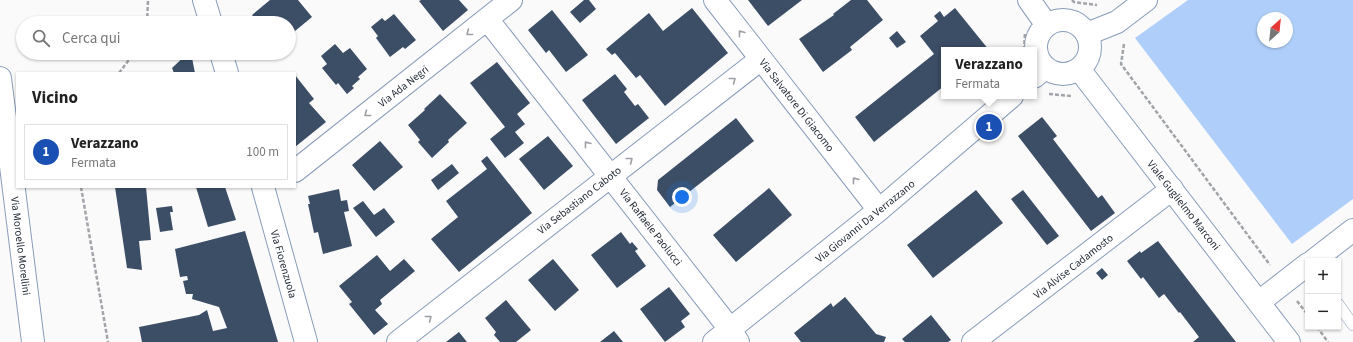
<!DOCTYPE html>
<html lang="it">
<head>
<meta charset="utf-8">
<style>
	body { margin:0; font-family:"Source Sans 3",sans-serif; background:#f2f2f2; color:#222 }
	.controls { position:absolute; right:12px; bottom:12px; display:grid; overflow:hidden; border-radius:0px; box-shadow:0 1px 3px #0004 }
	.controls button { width:36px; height:36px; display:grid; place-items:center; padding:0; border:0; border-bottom:1px solid #e0e0e0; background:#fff; color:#222; font:20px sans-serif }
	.compass { position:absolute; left:1257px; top:12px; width:36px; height:36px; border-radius:50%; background:#fff; box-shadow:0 1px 3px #0004; rotate:27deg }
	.you { position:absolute; left:682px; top:197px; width:14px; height:14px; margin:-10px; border:3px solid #fff; border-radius:50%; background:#1a73e8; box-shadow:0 0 0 6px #1a73e833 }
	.badge { display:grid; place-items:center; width:26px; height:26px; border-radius:50%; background:#db2777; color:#fff; font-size:13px; font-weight:700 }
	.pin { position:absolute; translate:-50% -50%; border:2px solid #fff; box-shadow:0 1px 4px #0006 }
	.popup { position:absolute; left:941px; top:47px; width:96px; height:52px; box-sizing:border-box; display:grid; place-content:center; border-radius:0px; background:#fff; filter:drop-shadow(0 1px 3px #0005); font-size:13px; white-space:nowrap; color:#767676 }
	.popup b { font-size:15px; color:#222 }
	.popup::after { content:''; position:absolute; left:50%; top:100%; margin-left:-8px; border:8px solid transparent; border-top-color:#fff }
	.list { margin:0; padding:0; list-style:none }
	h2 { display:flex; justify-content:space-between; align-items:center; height:52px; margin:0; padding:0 16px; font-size:17px }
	h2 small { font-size:13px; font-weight:400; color:#767676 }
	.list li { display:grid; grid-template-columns:26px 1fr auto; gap:12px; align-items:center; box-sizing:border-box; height:56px; margin:0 8px 8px; padding:0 8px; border:1px solid #e0e0e0; border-radius:0px }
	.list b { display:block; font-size:15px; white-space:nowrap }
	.list p { margin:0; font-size:13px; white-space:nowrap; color:#767676 }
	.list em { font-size:13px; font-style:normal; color:#767676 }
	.icon { flex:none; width:22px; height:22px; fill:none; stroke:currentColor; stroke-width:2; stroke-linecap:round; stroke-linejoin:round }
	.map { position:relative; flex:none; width:1353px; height:342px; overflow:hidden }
	.search { position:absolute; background:#fff; box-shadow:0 1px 3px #0004; left:16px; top:16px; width:280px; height:44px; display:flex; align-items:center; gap:10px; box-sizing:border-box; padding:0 14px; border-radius:22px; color:#767676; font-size:15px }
	.panel { position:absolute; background:#fff; box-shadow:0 1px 3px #0004; left:16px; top:72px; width:280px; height:116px; border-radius:0px }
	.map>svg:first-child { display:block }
	.green { fill:#afcffa; fill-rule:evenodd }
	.building { fill:#3c4e66 }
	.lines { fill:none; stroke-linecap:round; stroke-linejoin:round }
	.service-casing { stroke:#899cb8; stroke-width:12 }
	.minor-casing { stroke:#899cb8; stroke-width:24 }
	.tertiary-casing { stroke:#899cb8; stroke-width:24 }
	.secondary-casing { stroke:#899cb8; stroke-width:24 }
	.path { stroke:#a1a4a8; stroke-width:2.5; stroke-dasharray:4 2; stroke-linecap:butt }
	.service { stroke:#fff; stroke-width:11 }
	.minor { stroke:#fff; stroke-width:22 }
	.tertiary { stroke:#fff; stroke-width:22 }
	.secondary { stroke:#fff; stroke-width:22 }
	.oneway { stroke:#9c9fa4 }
	.labels { text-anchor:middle; stroke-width:4; stroke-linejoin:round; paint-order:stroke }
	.street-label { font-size:11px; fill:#222a35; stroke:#fff }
</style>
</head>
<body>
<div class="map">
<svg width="1353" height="342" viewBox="0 0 1353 342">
	<rect width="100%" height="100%" fill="#fafafa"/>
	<path class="green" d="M1188 0H1353V199L1292 244 1135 38ZM1263 18H1287V42H1263Z"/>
	<path class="building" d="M270 0H298L312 17 289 36V23H259L252 15Z
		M421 0H459L468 10 443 31 419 1Z
		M584 0H589L596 9 580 23 570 12Z
		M748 0H802L768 26Z
		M851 0H867L883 20 850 47 852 50 823 72 799 39 834 15 833 14Z
		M692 8 728 53 665 106 640 75 636 78 615 53 612 55 606 49 649 13 663 31Z
		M955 8 989 50H944V86L874 142 855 117 934 54 920 36 938 21 934 16 940 11 944 17Z
		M552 10 588 55 566 72 549 50 546 53 528 30Z
		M394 14 416 40 405 49 403 47 390 57 376 38 378 36 371 27 382 18 385 21Z
		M897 31 906 42 897 48 889 38Z
		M335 44 343 53 350 48 367 69 358 77 360 79 352 86 354 88 347 94 338 83 336 85 322 68 327 64 321 56Z
		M188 53H191L195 73H174L172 68Z
		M497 62 530 103 517 114 525 124 515 132 524 143 505 158 490 139 505 127 470 83Z
		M615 74 627 89 624 92 635 106 638 104 649 118 616 144 582 100Z
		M295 75 314 99 309 103 326 122 295 147Z
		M440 94 467 123 448 140 449 142 432 158 418 142 420 140 408 125 425 110 424 109Z
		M1042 117 1057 136 1053 139 1098 198 1102 195 1115 213 1091 231 1018 136Z
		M736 118 754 141 670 207 657 190 658 180Z
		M548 136 573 166 544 190 519 159Z
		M380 141 403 167 374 191 352 165Z
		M487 156 532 213 459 272 431 239 458 217 446 201 487 169 481 161Z
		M452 164 459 173 438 190 431 180Z
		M115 187H146L151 240 139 241 142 270 127 268Z
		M196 187H225L236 220 208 227Z
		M769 188 792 215 736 262 713 235Z
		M339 189 341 201 347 200 349 211 344 212 352 246 323 254 318 232 314 233 308 204H310L308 196Z
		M976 190 1003 223 933 278 907 245Z
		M1023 190 1059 236 1047 245 1011 199Z
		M363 201 374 215 384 208 395 222 376 237 353 208Z
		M172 206 173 212H170L173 230 160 232 156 208Z
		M245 231 278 342H142L139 327 199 315 207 310 213 331 227 328 219 307 192 299 193 294H186L183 281 188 280 187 276 180 277 175 249Z
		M621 232 630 244 632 242 638 249 635 251 646 266 617 288 591 255Z
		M1158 241 1185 276 1236 342H1193L1199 337 1180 312 1179 313 1164 294 1159 298 1143 277 1141 279 1127 261 1140 251 1141 253Z
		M377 255 390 271 404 259 415 271 380 300 382 304 375 310 388 324 374 335 349 304 352 302 339 286Z
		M553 259 579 290 555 311 528 280Z
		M1102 268 1108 275 1102 280 1096 273Z
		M669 287 690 314 681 321 685 327 665 342 640 309Z
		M845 297 876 334 886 337 884 342H801L794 333 831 303 833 307Z
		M506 300 531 330 516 342H500L494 335 496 332 485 318Z
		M931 315 951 340 948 342H905L902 339Z
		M614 331 623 342H600Z
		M459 332 467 342H446Z"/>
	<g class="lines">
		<defs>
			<path id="service" d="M1338 304 1353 325"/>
			<path id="minor" d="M715 0 879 210
				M487 19 730 329 738 342
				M1087 34 1117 22 1146 0
				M1034 77 1045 68
				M0 78 33 342
				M295 171 511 0
				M1313 261 1353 230
				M1259 302 1308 264
				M398 342 761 59
				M714 342 879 210 1012 96
				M973 342 1172 189"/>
			<path id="tertiary" d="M204 0 211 23
				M221 53 227 73
				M263 187 306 342"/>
			<path id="secondary" d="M1029 0 1046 24
				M1036 47a27 27 0 1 1 54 0a27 27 0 1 1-54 0Z
				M1079 69 1289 342"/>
		</defs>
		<use href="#service" class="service-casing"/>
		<use href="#minor" class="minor-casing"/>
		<use href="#tertiary" class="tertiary-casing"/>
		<use href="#secondary" class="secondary-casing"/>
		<path class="path" d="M1072 0 1074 2 1097 5
			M147 23 148 0
			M1124 44 1121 64 1270 265
			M1024 50 1025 32
			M119 73 134 53
			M1049 94 1071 96
			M81 187 108 342
			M1297 301 1308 315
			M1317 327 1328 342"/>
		<use href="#service" class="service"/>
		<use href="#minor" class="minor"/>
		<use href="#tertiary" class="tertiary"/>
		<use href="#secondary" class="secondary"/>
	</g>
	<defs><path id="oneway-chevron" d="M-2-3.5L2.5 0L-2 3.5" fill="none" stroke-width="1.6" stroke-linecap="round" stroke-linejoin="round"/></defs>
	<g class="oneway">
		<use href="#oneway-chevron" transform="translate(469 33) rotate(142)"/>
		<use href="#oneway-chevron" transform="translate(741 33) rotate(-128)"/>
		<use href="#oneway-chevron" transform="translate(733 80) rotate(-38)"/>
		<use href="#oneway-chevron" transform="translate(367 114) rotate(142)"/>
		<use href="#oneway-chevron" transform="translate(587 144) rotate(-128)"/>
		<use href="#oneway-chevron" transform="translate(630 160) rotate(-38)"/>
		<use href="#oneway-chevron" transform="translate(855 180) rotate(-128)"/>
		<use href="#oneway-chevron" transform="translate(429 318) rotate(-38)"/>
	</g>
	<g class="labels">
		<g class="street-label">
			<text transform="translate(403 86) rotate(-38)" y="4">Via Ada Negri</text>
			<text transform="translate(797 105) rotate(52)" y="4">Via Salvatore Di Giacomo</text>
			<text transform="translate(579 200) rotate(-38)" y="4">Via Sebastiano Caboto</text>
			<text transform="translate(1184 205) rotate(52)" y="4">Viale Guglielmo Marconi</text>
			<text transform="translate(865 221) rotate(-39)" y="4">Via Giovanni Da Verrazzano</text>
			<text transform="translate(651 227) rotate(52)" y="4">Via Raffaele Paolucci</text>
			<text transform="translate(21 246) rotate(83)" y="4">Via Moroello Morellini</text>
			<text transform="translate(284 264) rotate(74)" y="4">Via Fiorenzuola</text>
			<text transform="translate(1073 266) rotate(-38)" y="4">Via Alvise Cadamosto</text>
		</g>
	</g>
</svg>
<div class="controls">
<button>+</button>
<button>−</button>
</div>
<svg class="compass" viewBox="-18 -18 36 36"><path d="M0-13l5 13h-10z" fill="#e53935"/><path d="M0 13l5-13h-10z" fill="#767676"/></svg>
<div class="you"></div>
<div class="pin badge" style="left:989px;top:127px;background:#1a4fb4">1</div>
<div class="popup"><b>Verazzano</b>Fermata</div>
<div class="search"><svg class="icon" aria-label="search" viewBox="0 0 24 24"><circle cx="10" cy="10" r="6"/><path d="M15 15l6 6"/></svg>Cerca qui</div>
<section class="panel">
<h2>Vicino<small></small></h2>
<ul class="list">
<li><span class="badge" style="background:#1a4fb4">1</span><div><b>Verazzano</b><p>Fermata</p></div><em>100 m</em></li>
</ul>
</section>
</div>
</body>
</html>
